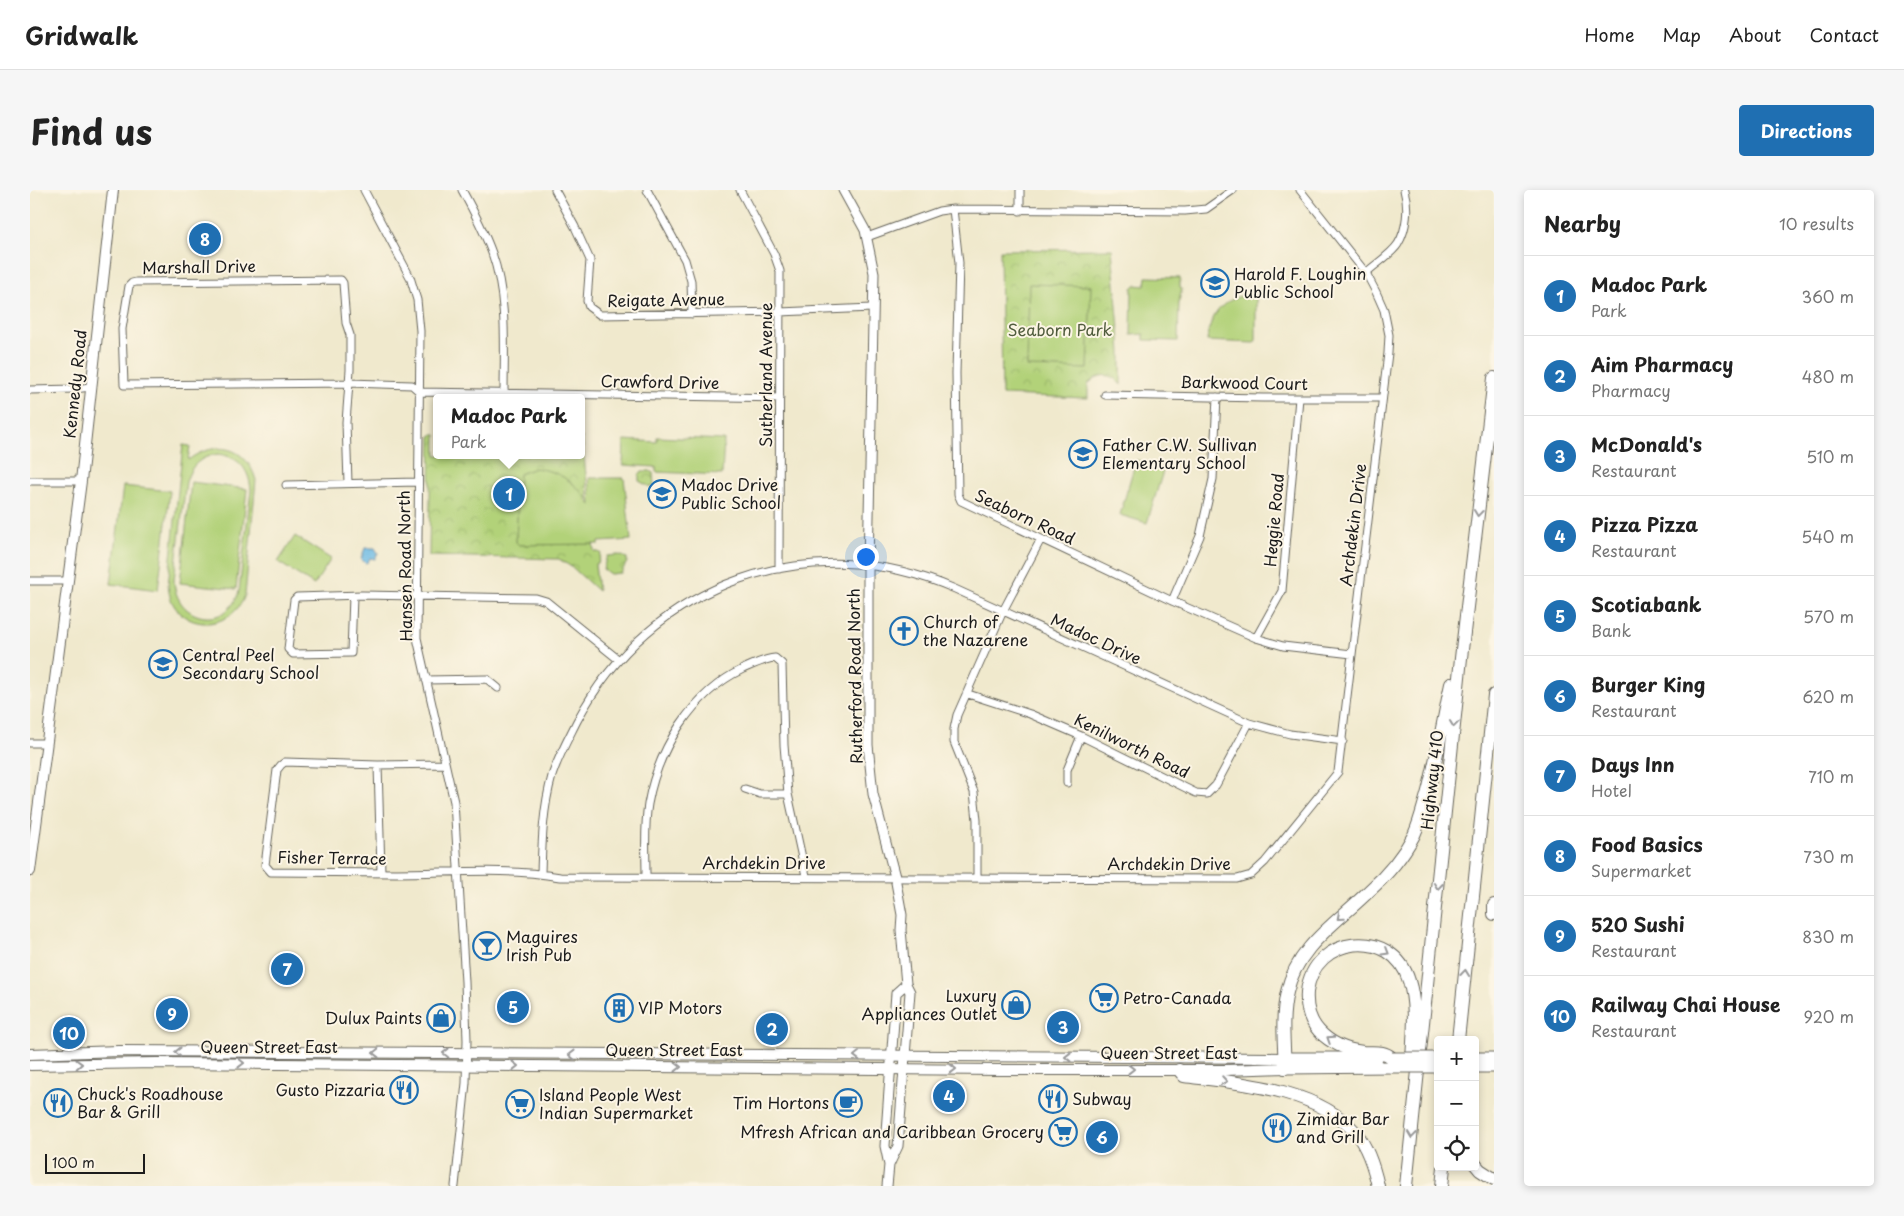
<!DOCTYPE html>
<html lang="en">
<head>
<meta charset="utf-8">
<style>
	body { margin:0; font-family:"Playpen Sans",sans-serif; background:#f6f6f6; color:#222 }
	.controls { position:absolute; right:15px; bottom:15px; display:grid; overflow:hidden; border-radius:5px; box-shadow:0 2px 8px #0003 }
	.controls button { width:45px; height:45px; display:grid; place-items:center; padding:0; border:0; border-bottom:1px solid #e0e0e0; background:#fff; color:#222; font:25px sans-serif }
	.scale { position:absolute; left:15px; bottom:12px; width:100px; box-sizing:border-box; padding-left:5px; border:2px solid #1c1c1c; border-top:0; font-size:14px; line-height:18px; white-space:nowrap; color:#1c1c1c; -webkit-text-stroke:4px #fcf5e5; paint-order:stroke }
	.you { position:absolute; left:835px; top:366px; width:18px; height:18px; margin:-12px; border:4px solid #fff; border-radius:50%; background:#1a73e8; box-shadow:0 0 0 8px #1a73e833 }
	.badge { display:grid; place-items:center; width:32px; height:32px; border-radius:50%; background:#1f6fb2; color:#fff; font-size:16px; font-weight:700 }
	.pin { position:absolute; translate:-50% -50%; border:2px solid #fff; box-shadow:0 1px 5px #0006 }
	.popup { position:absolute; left:403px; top:204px; width:152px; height:65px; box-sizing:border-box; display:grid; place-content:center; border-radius:5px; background:#fff; filter:drop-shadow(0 1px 4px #0005); font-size:16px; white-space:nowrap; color:#767676 }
	.popup b { font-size:19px; color:#222 }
	.popup::after { content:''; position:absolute; left:50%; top:100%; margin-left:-10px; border:10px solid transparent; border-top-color:#fff }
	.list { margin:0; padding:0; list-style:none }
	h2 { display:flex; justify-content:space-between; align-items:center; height:65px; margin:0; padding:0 20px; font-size:21px }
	h2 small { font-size:16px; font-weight:400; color:#767676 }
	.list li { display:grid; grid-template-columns:32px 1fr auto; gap:15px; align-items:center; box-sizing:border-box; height:80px; padding:0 20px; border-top:1px solid #e0e0e0 }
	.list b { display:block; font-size:19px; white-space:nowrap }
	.list p { margin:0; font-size:16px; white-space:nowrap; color:#767676 }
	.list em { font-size:16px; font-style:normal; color:#767676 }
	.icon { flex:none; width:28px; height:28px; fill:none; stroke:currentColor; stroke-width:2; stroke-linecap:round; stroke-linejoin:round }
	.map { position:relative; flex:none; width:1464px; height:996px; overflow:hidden; border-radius:5px }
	header { display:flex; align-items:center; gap:30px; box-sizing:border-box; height:70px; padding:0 25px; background:#fff; border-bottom:1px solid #e0e0e0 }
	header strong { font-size:24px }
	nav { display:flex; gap:28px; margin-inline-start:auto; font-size:18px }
	.intro { display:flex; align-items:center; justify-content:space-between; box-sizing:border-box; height:120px; padding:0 30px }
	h1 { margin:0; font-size:35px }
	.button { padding:12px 22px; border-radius:5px; background:#1f6fb2; color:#fff; font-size:18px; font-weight:700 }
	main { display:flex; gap:30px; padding:0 30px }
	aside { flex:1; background:#fff; border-radius:5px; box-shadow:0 2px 8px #0003 }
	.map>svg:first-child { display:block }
	.park { fill:url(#park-crowns); stroke:#67774a }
	.pitch { fill:#b2d279; stroke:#67774a; fill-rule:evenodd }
	.water { fill:#6ab9e4; stroke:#436a80 }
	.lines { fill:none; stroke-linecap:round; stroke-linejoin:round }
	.minor-casing { stroke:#66645a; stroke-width:9 }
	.tertiary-casing { stroke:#66645a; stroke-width:11 }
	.secondary-casing { stroke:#66645a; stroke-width:12 }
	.primary-casing { stroke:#66645a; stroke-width:13 }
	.motorway-casing { stroke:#66645a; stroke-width:14 }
	.minor { stroke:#fff; stroke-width:7 }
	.tertiary { stroke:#fff; stroke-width:9 }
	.secondary { stroke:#fff; stroke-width:10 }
	.primary { stroke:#fff; stroke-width:11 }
	.motorway { stroke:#fff; stroke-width:12 }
	.primary-bridge-casing { stroke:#66645a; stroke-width:13; stroke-linecap:butt }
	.primary-bridge { stroke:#fff; stroke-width:11 }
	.oneway { stroke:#999 }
	.labels { text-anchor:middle; stroke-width:4; stroke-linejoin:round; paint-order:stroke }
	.street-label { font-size:16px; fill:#1c1c1c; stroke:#fcf5e5 }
	.poi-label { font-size:16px; fill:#1c1c1c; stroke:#fcf5e5; text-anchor:start }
	.park-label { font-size:16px; fill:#505c3d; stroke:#fcf5e5 }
</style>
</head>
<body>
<header>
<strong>Gridwalk</strong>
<nav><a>Home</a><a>Map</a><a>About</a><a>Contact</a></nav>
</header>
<div class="intro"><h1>Find us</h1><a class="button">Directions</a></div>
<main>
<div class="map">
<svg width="1464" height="996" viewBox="0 0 1464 996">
	<defs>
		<pattern id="park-crowns" width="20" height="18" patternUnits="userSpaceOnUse" patternTransform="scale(1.25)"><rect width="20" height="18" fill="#b2d279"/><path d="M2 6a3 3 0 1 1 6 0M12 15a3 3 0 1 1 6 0" fill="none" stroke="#98b468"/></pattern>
	</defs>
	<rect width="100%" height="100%" fill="#fcf5e5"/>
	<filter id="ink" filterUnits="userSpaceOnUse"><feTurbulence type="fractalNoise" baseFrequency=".02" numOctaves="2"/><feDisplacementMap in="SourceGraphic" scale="10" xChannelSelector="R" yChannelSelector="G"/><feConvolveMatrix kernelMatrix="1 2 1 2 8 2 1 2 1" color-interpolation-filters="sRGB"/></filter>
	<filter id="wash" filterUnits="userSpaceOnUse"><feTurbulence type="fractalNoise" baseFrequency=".0096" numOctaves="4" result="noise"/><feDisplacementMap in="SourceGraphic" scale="20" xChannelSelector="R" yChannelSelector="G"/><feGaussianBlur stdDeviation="1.12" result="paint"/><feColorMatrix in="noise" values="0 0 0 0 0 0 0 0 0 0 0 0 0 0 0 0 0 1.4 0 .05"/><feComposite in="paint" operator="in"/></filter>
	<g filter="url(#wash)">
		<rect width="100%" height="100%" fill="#f0e9cd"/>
		<path class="park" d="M1082 59 1091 162V195C1081 182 1069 183 1058 194V208L972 205 970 60Z
			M401 245H406V265H552V247L564 361 571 363 568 373 565 374 568 401 543 378 529 369 399 366Z
			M612 281H620L623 283 624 296 620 297 609 291V285Z
			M589 365 597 368V372L591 383 580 384 573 379 577 366Z"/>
		<path class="pitch" d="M1116 87 1150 88V98L1152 99 1149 111 1148 151 1114 150V144L1101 145 1102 98 1105 95 1115 96Z
			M999 94 1061 96 1058 179 997 177Z
			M1226 103V150L1224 153 1177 151C1181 120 1195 107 1226 103Z
			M627 247 694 250 692 285 626 282V277L593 275 594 250 627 252Z
			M153 255 160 256 158 270C185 250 216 255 226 290L215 405C205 435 164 444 145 417 140 410 139 403 138 395ZM188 264C209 267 219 279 221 300L209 401C197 442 145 432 144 390L156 292C161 275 170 267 188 264Z
			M1106 270 1134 278 1117 333 1090 325Z
			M505 278C530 281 548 294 561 315L559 288H594L601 350 569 352V354L489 355 486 352 489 284Z
			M161 292 217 299 206 399 150 393Z
			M93 296 140 301 128 400 81 394Z
			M265 346 301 369 284 395 248 372Z"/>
		<path class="water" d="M335 358H345L348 363 345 369 340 368 338 372 335 373 331 369Z"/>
	</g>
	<g filter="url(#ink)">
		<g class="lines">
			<defs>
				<path id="minor" d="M334 0 380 87 387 110 390 141 387 448 424 612 435 792 437 850 436 893 425 996
					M432 0C443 20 454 41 462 63 478 108 474 158 474 205
					M525 0 545 37 560 70 557 111 559 117 570 125 750 122 842 118
					M617 0 655 70 661 91 662 124
					M710 0 744 64 750 81 749 379
					M923 19 929 73 926 183 928 304 931 311 1142 411 1226 448 1253 456 1322 464
					M990 21V0
					M837 47 909 21 923 19 1155 21 1176 19 1203 0
					M1336 83C1345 74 1361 65 1368 54 1377 39 1379 17 1374 0
					M0 200 45 199 60 197
					M390 202 750 208
					M1075 205 1233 208H1352
					M0 291H51
					M318 293 316 232 320 180V145L316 133 313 93 311 90 106 92 102 93 99 96 92 139 94 195 319 193 382 195 390 202
					M256 295 388 292
					M0 391H38
					M323 406 321 463 263 464 258 459 264 410 267 407 332 405 506 408 516 411 589 470
					M1142 411 1170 346 1183 289 1187 207
					M1226 448 1252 401 1269 208
					M396 490 457 489 468 498
					M938 504 1000 524 1051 546 1166 603 1177 604 1186 595 1219 533
					M0 553H16
					M414 574 348 575 255 572 251 575 247 580 235 675 241 682C283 682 325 683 366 683 421 683 476 677 530 687L1207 689 1221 685 1235 672 1308 582 1358 163 1359 145 1354 120 1346 102 1336 83 1270 0
					M348 575 351 682
					M1037 593V580L1051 546
					M715 599 730 604H758
					M511 683C512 650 513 618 522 586 528 567 538 549 547 531 620 392 781 336 925 399L1219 533 1260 544 1313 551
					M616 686C616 663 614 637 618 614 628 559 662 503 713 479 724 474 734 469 745 468L752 474 754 555 758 604 776 686
					M947 687V630L944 602 924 552V539L927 525 973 421 1011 349"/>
				<path id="tertiary" d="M813 0 835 40 844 83 838 375V555L843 604 865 687 872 725 871 740 876 794 880 802 868 956 859 975
					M857 996 859 975 855 956 866 803 876 794"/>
				<path id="secondary" d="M0 681 51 291 83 0
					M0 864 89 861 1255 868
					M0 875 127 873 971 880H1195L1255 878"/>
				<path id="primary" d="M1255 868H1347
					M1445 868H1464
					M1445 877H1464
					M1255 878 1361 877"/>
				<path id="motorway" d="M1464 715V724
					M1428 850 1464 505
					M1362 868C1353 860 1344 863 1333 862 1317 860 1300 853 1289 841 1279 830 1276 816 1277 802 1283 745 1363 736 1379 791 1387 816 1383 846 1382 871
					M1255 878C1254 852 1251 827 1257 802 1267 756 1308 732 1339 701 1357 685 1373 666 1384 645 1390 632 1393 618 1397 605 1407 569 1413 531 1421 494
					M1149 880 1154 886C1209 893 1287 898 1326 943 1338 958 1344 978 1348 996
					M1445 974 1450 980 1464 989
					M1376 996 1431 468 1464 188
					M1412 996 1414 977"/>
			</defs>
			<use href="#minor" class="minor-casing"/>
			<use href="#tertiary" class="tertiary-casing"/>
			<use href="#secondary" class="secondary-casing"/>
			<use href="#primary" class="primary-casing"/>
			<use href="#motorway" class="motorway-casing"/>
			<use href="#minor" class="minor"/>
			<use href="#tertiary" class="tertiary"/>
			<use href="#secondary" class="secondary"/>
			<use href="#primary" class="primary"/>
			<use href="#motorway" class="motorway"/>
			<defs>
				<path id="primary-bridge" d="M1362 868H1408
					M1361 877H1408"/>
			</defs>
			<use href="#primary-bridge" class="primary-bridge-casing"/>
			<use href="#primary-bridge" class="primary-bridge"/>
		</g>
		<defs><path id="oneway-chevron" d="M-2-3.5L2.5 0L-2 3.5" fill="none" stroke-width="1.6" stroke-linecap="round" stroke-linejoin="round" transform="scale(1.25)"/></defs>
		<g class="oneway">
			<use href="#oneway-chevron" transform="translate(1448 323) rotate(97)"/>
			<use href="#oneway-chevron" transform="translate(1424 534) rotate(96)"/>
			<use href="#oneway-chevron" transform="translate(1408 696) rotate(96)"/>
			<use href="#oneway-chevron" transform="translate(1310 727) rotate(139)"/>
			<use href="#oneway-chevron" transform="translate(1356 762) rotate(31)"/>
			<use href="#oneway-chevron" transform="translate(1435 783) rotate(-84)"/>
			<use href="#oneway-chevron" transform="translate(1300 849) rotate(-147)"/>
			<use href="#oneway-chevron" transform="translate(148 862) rotate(-179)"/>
			<use href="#oneway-chevron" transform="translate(346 863) rotate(179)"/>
			<use href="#oneway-chevron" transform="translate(416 863) rotate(-179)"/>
			<use href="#oneway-chevron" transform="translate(542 865) rotate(-179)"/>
			<use href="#oneway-chevron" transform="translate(827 866) rotate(179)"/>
			<use href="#oneway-chevron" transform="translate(1038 867) rotate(-180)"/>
			<use href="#oneway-chevron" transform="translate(211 873) rotate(1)"/>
			<use href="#oneway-chevron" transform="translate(49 874) rotate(-2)"/>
			<use href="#oneway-chevron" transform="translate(485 876)"/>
			<use href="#oneway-chevron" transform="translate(648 877)"/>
			<use href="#oneway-chevron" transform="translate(923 879) rotate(1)"/>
			<use href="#oneway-chevron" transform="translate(1101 879)"/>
			<use href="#oneway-chevron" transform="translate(1194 891) rotate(9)"/>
			<use href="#oneway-chevron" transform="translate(1382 945) rotate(97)"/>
		</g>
	</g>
	<defs>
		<symbol id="school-ring" viewBox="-11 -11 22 22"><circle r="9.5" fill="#fcf5e5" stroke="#1f6fb2" stroke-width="1.5"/><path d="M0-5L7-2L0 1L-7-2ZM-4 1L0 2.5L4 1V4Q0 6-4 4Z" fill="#1f6fb2"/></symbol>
		<symbol id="church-ring" viewBox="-11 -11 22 22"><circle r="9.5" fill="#fcf5e5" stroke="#1f6fb2" stroke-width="1.5"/><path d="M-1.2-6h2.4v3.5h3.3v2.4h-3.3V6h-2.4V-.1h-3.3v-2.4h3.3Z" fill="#1f6fb2"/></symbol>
		<symbol id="bar-ring" viewBox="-11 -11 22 22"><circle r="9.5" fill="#fcf5e5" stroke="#1f6fb2" stroke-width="1.5"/><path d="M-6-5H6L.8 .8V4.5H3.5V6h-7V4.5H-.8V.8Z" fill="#1f6fb2"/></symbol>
		<symbol id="supermarket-ring" viewBox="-11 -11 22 22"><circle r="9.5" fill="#fcf5e5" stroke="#1f6fb2" stroke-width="1.5"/><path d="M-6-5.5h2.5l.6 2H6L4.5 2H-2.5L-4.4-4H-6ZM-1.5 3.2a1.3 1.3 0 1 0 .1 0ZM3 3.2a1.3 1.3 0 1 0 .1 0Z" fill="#1f6fb2"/></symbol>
		<symbol id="shop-ring" viewBox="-11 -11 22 22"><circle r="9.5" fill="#fcf5e5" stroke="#1f6fb2" stroke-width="1.5"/><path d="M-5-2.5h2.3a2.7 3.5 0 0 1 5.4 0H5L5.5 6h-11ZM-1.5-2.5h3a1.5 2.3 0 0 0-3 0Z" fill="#1f6fb2"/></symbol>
		<symbol id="building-ring" viewBox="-11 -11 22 22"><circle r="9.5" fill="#fcf5e5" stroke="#1f6fb2" stroke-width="1.5"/><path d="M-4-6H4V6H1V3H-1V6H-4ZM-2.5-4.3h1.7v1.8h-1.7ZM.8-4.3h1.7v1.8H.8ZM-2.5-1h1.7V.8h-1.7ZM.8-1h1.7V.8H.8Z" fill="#1f6fb2"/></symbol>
		<symbol id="restaurant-ring" viewBox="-11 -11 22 22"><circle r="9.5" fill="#fcf5e5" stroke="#1f6fb2" stroke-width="1.5"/><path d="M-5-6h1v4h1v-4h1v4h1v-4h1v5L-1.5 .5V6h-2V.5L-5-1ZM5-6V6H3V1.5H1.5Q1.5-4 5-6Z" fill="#1f6fb2"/></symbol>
		<symbol id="cafe-ring" viewBox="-11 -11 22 22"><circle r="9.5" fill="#fcf5e5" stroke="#1f6fb2" stroke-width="1.5"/><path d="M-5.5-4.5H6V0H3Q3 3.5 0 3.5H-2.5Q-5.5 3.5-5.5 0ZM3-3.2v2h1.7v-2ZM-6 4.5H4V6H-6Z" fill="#1f6fb2"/></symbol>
	</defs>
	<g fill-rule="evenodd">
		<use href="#school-ring" x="1169" y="77" width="32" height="32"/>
		<use href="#school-ring" x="1037" y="248" width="32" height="32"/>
		<use href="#school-ring" x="616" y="288" width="32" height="32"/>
		<use href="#church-ring" x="858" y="425" width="32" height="32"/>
		<use href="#school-ring" x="117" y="458" width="32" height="32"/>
		<use href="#bar-ring" x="441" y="740" width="32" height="32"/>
		<use href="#supermarket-ring" x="1058" y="792" width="32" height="32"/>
		<use href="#shop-ring" x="970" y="799" width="32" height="32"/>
		<use href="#building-ring" x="573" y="802" width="32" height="32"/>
		<use href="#shop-ring" x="395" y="812" width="32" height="32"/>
		<use href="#restaurant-ring" x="358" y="884" width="32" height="32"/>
		<use href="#restaurant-ring" x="1007" y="893" width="32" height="32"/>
		<use href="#restaurant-ring" x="12" y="897" width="32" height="32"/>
		<use href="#cafe-ring" x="802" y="897" width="32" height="32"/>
		<use href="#supermarket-ring" x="474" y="898" width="32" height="32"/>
		<use href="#restaurant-ring" x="1231" y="922" width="32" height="32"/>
		<use href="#supermarket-ring" x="1017" y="926" width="32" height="32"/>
	</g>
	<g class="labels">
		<g class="street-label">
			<text transform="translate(169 77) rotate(-1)" y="6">Marshall Drive</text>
			<text transform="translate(636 110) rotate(-1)" y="6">Reigate Avenue</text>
			<text transform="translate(736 185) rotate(-90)" y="6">Sutherland Avenue</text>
			<text transform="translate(630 192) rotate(1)" y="6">Crawford Drive</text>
			<text transform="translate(1214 193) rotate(1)" y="6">Barkwood Court</text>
			<text transform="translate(45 194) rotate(-84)" y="6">Kennedy Road</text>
			<text transform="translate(995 327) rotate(25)" y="6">Seaborn Road</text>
			<text transform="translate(1244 330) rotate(-85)" y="6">Heggie Road</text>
			<text transform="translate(1323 335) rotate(-83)" y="6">Archdekin Drive</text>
			<text transform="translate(375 376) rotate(-91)" y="6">Hansen Road North</text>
			<text transform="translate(1066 449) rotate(25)" y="6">Madoc Drive</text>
			<text transform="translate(825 486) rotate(-91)" y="6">Rutherford Road North</text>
			<text transform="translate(1102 556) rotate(26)" y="6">Kenilworth Road</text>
			<text transform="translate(1402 590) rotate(-84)" y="6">Highway 410</text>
			<text transform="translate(302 668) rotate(1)" y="6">Fisher Terrace</text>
			<text x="734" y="679">Archdekin Drive</text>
			<text x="1139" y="680">Archdekin Drive</text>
			<text x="239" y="863">Queen Street East</text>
			<text x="644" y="866">Queen Street East</text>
			<text x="1139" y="869">Queen Street East</text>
		</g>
		<g class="poi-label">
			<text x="1204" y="90">Harold F. Loughin<tspan x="1204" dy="18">Public School</tspan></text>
			<text x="1072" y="261">Father C.W. Sullivan<tspan x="1072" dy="18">Elementary School</tspan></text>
			<text x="651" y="301">Madoc Drive<tspan x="651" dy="18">Public School</tspan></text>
			<text x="893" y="438">Church of<tspan x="893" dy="18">the Nazarene</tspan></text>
			<text x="152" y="471">Central Peel<tspan x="152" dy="18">Secondary School</tspan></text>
			<text x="476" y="753">Maguires<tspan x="476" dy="18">Irish Pub</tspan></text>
			<text x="967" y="812" text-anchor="end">Luxury<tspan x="967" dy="18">Appliances Outlet</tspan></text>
			<text x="1093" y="814">Petro-Canada</text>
			<text x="608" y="824">VIP Motors</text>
			<text x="392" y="834" text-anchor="end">Dulux Paints</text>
			<text x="355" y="906" text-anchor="end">Gusto Pizzaria</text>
			<text x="47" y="910">Chuck's Roadhouse<tspan x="47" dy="18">Bar &amp; Grill</tspan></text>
			<text x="509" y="911">Island People West<tspan x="509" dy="18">Indian Supermarket</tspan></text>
			<text x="1042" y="915">Subway</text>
			<text x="799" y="919" text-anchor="end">Tim Hortons</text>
			<text x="1266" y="935">Zimidar Bar<tspan x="1266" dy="18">and Grill</tspan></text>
			<text x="1014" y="948" text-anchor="end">Mfresh African and Caribbean Grocery</text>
		</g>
		<g class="park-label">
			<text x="1030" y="146">Seaborn Park</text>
		</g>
	</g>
</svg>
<div class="controls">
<button>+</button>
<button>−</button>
<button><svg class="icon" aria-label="locate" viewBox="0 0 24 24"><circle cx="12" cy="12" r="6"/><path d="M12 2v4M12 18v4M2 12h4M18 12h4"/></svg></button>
</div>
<div class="scale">100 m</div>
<div class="you"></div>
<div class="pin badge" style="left:479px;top:304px">1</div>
<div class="popup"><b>Madoc Park</b>Park</div>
<div class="pin badge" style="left:742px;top:839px">2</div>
<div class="pin badge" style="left:1033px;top:837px">3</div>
<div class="pin badge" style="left:919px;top:906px">4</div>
<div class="pin badge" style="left:483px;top:817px">5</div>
<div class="pin badge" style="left:1072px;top:947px">6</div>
<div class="pin badge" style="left:257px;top:779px">7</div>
<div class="pin badge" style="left:175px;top:49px">8</div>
<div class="pin badge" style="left:142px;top:824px">9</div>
<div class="pin badge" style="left:39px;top:843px">10</div>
</div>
<aside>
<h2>Nearby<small>10 results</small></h2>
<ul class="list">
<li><span class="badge">1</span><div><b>Madoc Park</b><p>Park</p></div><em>360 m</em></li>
<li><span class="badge">2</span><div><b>Aim Pharmacy</b><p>Pharmacy</p></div><em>480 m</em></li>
<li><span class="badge">3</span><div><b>McDonald's</b><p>Restaurant</p></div><em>510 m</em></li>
<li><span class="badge">4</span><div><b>Pizza Pizza</b><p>Restaurant</p></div><em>540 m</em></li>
<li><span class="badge">5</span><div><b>Scotiabank</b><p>Bank</p></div><em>570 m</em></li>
<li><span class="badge">6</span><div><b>Burger King</b><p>Restaurant</p></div><em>620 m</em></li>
<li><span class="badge">7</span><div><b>Days Inn</b><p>Hotel</p></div><em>710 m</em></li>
<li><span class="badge">8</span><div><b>Food Basics</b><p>Supermarket</p></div><em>730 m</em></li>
<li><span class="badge">9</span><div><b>520 Sushi</b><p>Restaurant</p></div><em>830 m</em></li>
<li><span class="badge">10</span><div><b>Railway Chai House</b><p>Restaurant</p></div><em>920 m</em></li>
</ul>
</aside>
</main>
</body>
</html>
